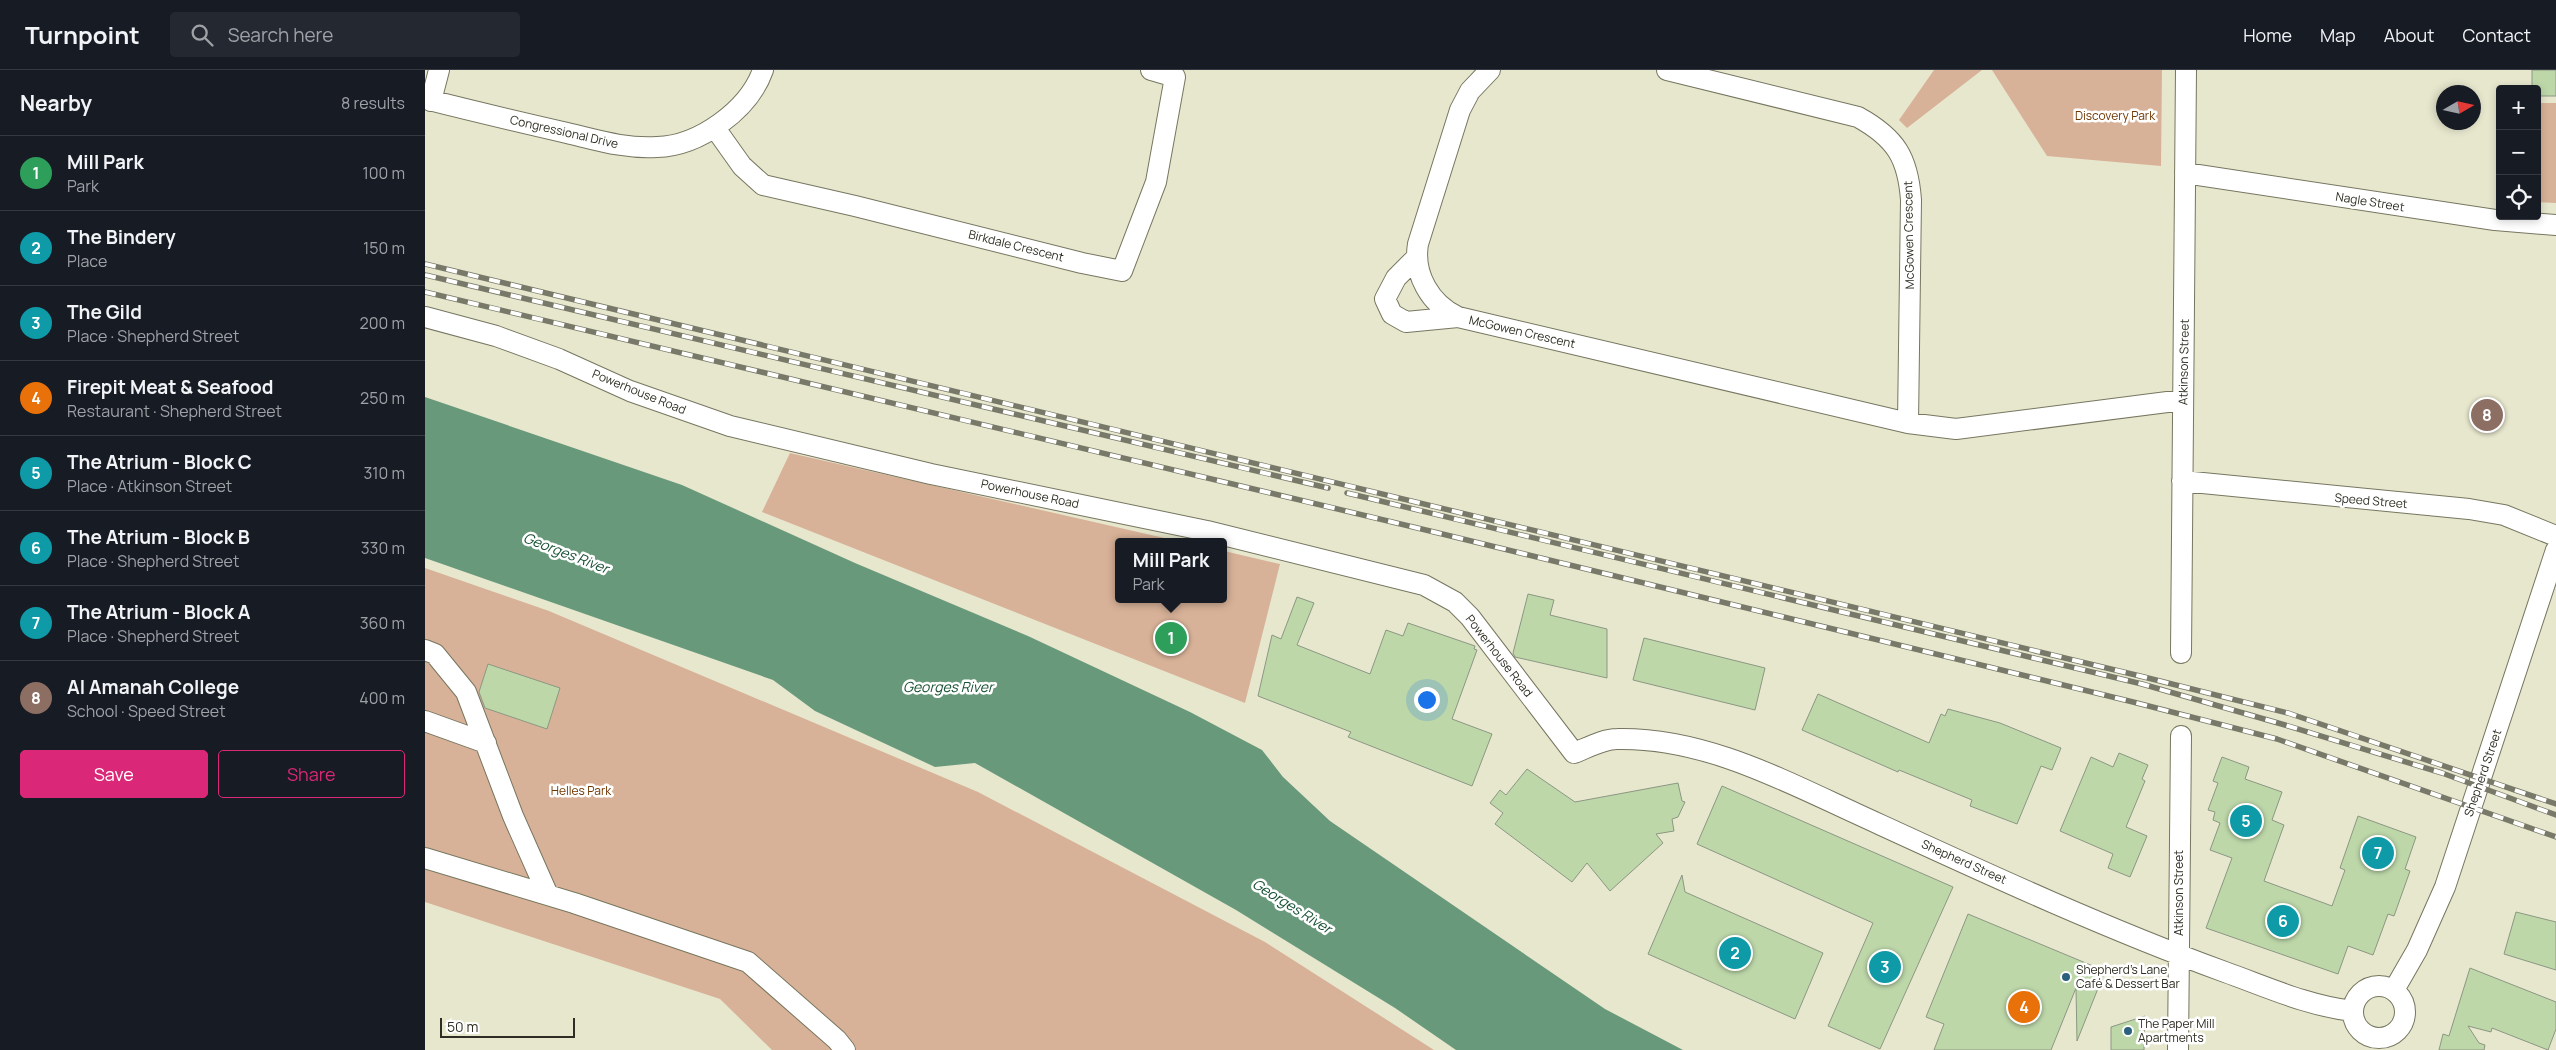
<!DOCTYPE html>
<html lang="en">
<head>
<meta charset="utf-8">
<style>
	body { margin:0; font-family:Manrope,sans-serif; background:#242831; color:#f1f3f6 }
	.controls { position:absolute; right:15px; top:15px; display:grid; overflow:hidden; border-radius:5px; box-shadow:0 2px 8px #0003 }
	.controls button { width:45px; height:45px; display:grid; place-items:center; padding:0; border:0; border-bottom:1px solid #363941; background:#171b24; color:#f1f3f6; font:25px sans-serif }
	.compass { position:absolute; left:2011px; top:15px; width:45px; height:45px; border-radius:50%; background:#171b24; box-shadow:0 2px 8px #0003; rotate:81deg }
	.scale { position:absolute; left:15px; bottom:12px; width:135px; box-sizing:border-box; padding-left:5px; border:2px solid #2e2e24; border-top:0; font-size:14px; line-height:18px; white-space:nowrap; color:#2e2e24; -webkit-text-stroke:4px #fff; paint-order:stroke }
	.you { position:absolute; left:1001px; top:629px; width:18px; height:18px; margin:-12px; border:4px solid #fff; border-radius:50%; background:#1a73e8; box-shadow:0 0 0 8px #1a73e833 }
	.badge { display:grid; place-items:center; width:32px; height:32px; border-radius:50%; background:#db2777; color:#fff; font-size:16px; font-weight:700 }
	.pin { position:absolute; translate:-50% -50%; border:2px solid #fff; box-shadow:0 1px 5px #0006 }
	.popup { position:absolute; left:690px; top:468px; width:112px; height:65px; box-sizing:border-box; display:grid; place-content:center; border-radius:5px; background:#171b24; filter:drop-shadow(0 1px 4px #0005); font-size:16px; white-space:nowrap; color:#9ea1a6 }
	.popup b { font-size:19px; color:#f1f3f6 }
	.popup::after { content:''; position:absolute; left:50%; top:100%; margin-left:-10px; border:10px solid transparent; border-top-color:#171b24 }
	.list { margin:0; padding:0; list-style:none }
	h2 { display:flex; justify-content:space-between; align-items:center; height:65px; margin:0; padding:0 20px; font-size:21px }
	h2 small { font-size:16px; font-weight:400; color:#9ea1a6 }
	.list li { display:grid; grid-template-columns:32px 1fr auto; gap:15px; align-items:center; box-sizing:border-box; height:75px; padding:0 20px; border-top:1px solid #363941 }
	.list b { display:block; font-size:19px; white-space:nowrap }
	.list p { margin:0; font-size:16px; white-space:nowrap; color:#9ea1a6 }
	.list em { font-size:16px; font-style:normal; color:#9ea1a6 }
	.actions { display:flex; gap:10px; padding:15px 20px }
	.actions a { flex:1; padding:11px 0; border:1px solid #db2777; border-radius:5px; text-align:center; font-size:18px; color:#db2777 }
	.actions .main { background:#db2777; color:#fff }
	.icon { flex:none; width:28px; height:28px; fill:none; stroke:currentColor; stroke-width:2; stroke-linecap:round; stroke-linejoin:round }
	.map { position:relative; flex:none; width:2131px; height:980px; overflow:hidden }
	header { display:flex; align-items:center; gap:30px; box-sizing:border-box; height:70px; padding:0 25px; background:#171b24; border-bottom:1px solid #363941 }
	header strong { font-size:24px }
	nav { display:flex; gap:28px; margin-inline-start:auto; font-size:18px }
	.search { width:350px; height:45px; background:#242831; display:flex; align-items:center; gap:12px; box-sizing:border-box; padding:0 18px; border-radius:5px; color:#9ea1a6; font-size:19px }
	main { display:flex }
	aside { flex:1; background:#171b24 }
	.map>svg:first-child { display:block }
	.green { fill:#d8b298 }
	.water { fill:#69997b }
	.building { fill:#bdd7a9; stroke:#8c9783 }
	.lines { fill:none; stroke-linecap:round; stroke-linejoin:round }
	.minor-casing { stroke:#777660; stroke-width:22 }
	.minor { stroke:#fff; stroke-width:20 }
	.rail-casing { stroke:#797969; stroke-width:5.5 }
	.rail { stroke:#fff; stroke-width:4; stroke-dasharray:11; stroke-linecap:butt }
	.poi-dot { fill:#2b617c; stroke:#fff; stroke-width:2 }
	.labels { text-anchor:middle; stroke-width:5; stroke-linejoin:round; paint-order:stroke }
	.park-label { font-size:12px; fill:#703803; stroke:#fff }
	.street-label { font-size:12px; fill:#2e2e24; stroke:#fff }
	.poi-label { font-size:12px; fill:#2e2e24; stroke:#fff; text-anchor:start }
	.water-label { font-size:14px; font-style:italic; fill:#175133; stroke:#fff }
</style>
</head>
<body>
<header>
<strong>Turnpoint</strong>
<div class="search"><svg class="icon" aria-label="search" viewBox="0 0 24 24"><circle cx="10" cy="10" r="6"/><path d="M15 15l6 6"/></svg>Search here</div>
<nav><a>Home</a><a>Map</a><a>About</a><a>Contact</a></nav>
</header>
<main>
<aside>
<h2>Nearby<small>8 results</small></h2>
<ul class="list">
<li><span class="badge" style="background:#2e9e5b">1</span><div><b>Mill Park</b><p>Park</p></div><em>100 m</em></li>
<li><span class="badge" style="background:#0f9aa8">2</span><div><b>The Bindery</b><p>Place</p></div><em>150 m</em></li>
<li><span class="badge" style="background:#0f9aa8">3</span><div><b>The Gild</b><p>Place · Shepherd Street</p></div><em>200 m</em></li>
<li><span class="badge" style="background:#e8710a">4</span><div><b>Firepit Meat &amp; Seafood</b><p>Restaurant · Shepherd Street</p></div><em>250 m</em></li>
<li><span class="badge" style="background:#0f9aa8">5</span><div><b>The Atrium - Block C</b><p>Place · Atkinson Street</p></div><em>310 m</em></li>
<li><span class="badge" style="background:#0f9aa8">6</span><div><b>The Atrium - Block B</b><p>Place · Shepherd Street</p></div><em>330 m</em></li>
<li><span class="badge" style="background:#0f9aa8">7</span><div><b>The Atrium - Block A</b><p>Place · Shepherd Street</p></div><em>360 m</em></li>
<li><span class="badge" style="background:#8d6e63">8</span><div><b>Al Amanah College</b><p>School · Speed Street</p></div><em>400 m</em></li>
</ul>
<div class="actions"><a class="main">Save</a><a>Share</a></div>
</aside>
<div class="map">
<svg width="2131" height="980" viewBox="0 0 2131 980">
	<rect width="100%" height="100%" fill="#e7e7ce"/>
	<path class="green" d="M1509 0H1557L1482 58 1474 50Z
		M1567 0H1737L1736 96 1622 86Z
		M2112 33H2131V133L2112 132Z
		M365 383 757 472H694V529H798L799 481 855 494 820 633 337 442Z
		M0 498 124 541 553 722 840 872 1009 980H347L295 929 0 832Z"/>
	<path class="water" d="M0 327 257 415 430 493 603 566 765 642 837 680 858 707 905 751 1180 939 1258 980H1031L970 938 811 840 550 693 510 697 390 641 348 610 0 488Z"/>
	<path class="building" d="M2107 0H2131V26H2112V19H2107Z
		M1103 524 1129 530 1125 545 1182 559V608L1090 587 1088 583Z
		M872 527 889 533 872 575 945 604 961 560 978 566 983 553 1050 576 1049 579 1052 580 1027 649 1067 664 1047 716 923 667 926 662 833 626 847 565 856 569Z
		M1219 568 1340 598 1330 640 1208 610Z
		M63 594 135 618 122 659 60 638 54 622Z
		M1393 624 1504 673 1516 644 1520 646 1523 639 1575 653 1636 678 1627 700 1616 696 1592 754 1545 736 1547 730 1474 700 1473 702 1377 660Z
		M1694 683 1723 695 1717 709 1720 711 1701 757 1722 766 1705 807 1683 798 1688 784 1635 761 1666 687 1688 697Z
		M1797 687 1824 697 1820 709 1857 722 1847 750 1859 755 1839 811 1907 836 1920 800 1915 798 1933 746 1991 767 1980 799 1985 801 1969 846 1963 844 1948 885 1923 876 1913 904 1781 858 1807 788 1785 780 1795 753 1788 750 1790 742 1783 740 1793 713 1788 711Z
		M1102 699 1150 732 1253 713 1257 731 1260 732 1253 747 1247 749 1249 761 1231 764 1238 773 1185 821 1162 793 1147 812 1070 754 1078 743 1065 733 1075 720 1081 725Z
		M1297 716 1528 817 1455 979 1403 956 1448 853 1272 774Z
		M1257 805 1260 822 1398 883 1370 949 1223 884Z
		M2091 842 2131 852V900L2079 884Z
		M1543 844 1680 901 1652 971 1651 918 1626 980H1509L1519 954 1501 947Z
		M2045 898 2131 932V959L2123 980 2067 958 2066 962 2043 956 2054 973 2060 975 2059 980H2014L2018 964 2024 966Z
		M1720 946 1719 980H1686V957Z"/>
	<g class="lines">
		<defs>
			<path id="minor" d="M1065 0 1045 21 1035 40 993 174C988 204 1005 234 1033 247L1483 353 1531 359 1758 330
				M1242 0 1433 47C1471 68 1483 88 1486 130L1483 353
				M0 29C47 41 94 52 142 63 172 70 200 79 232 77 274 76 324 40 338 0
				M6 31 14 0
				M290 58 317 96 338 115 430 136 657 193 697 201 731 112 750 7 726 0
				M1760 103 2070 150 2131 155
				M990 189 971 208 960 229 967 244 981 252 1033 247
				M0 247 71 266 134 289 205 321 305 356 506 404 782 461 999 515 1030 532 1045 547 1149 683C1162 678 1178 669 1192 669 1277 667 1356 709 1430 743 1552 799 1674 856 1800 902 1842 917 1883 936 1928 941
				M1757 411 2044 439 2079 445 2131 466
				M0 580 10 584 41 622 88 746 123 825
				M1756 583 1761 0
				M0 651 61 673
				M0 788 149 833 323 892 412 970 420 980
				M1928 942a26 26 0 1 1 52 0a26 26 0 1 1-52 0Z
				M1969 920 1992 880 2020 817 2131 480
				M1753 980 1756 666"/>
		</defs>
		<use href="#minor" class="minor-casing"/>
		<use href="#minor" class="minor"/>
		<defs>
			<path id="rail" d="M0 194 1715 606 1863 643 2131 734
				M0 205 903 418
				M0 222 1005 461 1708 632 1852 669 2131 767
				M922 423 1717 614 1860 655 2017 703 2131 745"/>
		</defs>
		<use href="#rail" class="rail-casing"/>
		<use href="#rail" class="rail"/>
	</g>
	<g class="poi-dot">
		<circle cx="1641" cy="907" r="5"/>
		<circle cx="1703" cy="961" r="5"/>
	</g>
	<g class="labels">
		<g class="park-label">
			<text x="1690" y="50">Discovery Park</text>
			<text x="156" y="725">Helles Park</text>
		</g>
		<g class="street-label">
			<text transform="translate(139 62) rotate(13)" y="4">Congressional Drive</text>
			<text transform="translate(1945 132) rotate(9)" y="4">Nagle Street</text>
			<text transform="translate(1484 165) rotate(-91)" y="4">McGowen Crescent</text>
			<text transform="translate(591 176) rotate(14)" y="4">Birkdale Crescent</text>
			<text transform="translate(1097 262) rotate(13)" y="4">McGowen Crescent</text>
			<text transform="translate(1759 292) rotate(-89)" y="4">Atkinson Street</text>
			<text transform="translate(214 322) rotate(22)" y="4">Powerhouse Road</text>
			<text transform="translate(605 424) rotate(12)" y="4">Powerhouse Road</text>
			<text transform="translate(1946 431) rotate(5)" y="4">Speed Street</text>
			<text transform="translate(1074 586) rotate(52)" y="4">Powerhouse Road</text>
			<text transform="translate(2058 703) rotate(-71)" y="4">Shepherd Street</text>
			<text transform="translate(1539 792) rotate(24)" y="4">Shepherd Street</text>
			<text transform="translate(1754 823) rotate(-90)" y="4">Atkinson Street</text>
		</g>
		<g class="poi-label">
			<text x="1651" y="904">Shepherd’s Lane<tspan x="1651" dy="14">Café &amp; Dessert Bar</tspan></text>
			<text x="1713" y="958">The Paper Mill<tspan x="1713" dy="14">Apartments</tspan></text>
		</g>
		<g class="water-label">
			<text transform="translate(141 483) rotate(21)" y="5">Georges River</text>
			<text x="523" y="622">Georges River</text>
			<text transform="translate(867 836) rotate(32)" y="5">Georges River</text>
		</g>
	</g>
</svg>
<div class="controls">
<button>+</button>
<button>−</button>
<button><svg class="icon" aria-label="locate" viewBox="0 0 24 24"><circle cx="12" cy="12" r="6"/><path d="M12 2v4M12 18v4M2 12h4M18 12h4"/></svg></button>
</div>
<svg class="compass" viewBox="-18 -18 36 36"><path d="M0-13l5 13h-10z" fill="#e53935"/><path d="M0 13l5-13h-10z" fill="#9ea1a6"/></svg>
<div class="scale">50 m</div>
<div class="you"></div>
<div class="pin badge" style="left:746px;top:568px;background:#2e9e5b">1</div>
<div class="popup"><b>Mill Park</b>Park</div>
<div class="pin badge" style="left:1310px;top:883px;background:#0f9aa8">2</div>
<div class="pin badge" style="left:1460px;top:897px;background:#0f9aa8">3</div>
<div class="pin badge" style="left:1599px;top:937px;background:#e8710a">4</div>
<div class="pin badge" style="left:1821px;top:751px;background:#0f9aa8">5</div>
<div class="pin badge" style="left:1858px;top:851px;background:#0f9aa8">6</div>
<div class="pin badge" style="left:1953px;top:783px;background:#0f9aa8">7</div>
<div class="pin badge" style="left:2062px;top:345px;background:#8d6e63">8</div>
</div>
</main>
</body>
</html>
